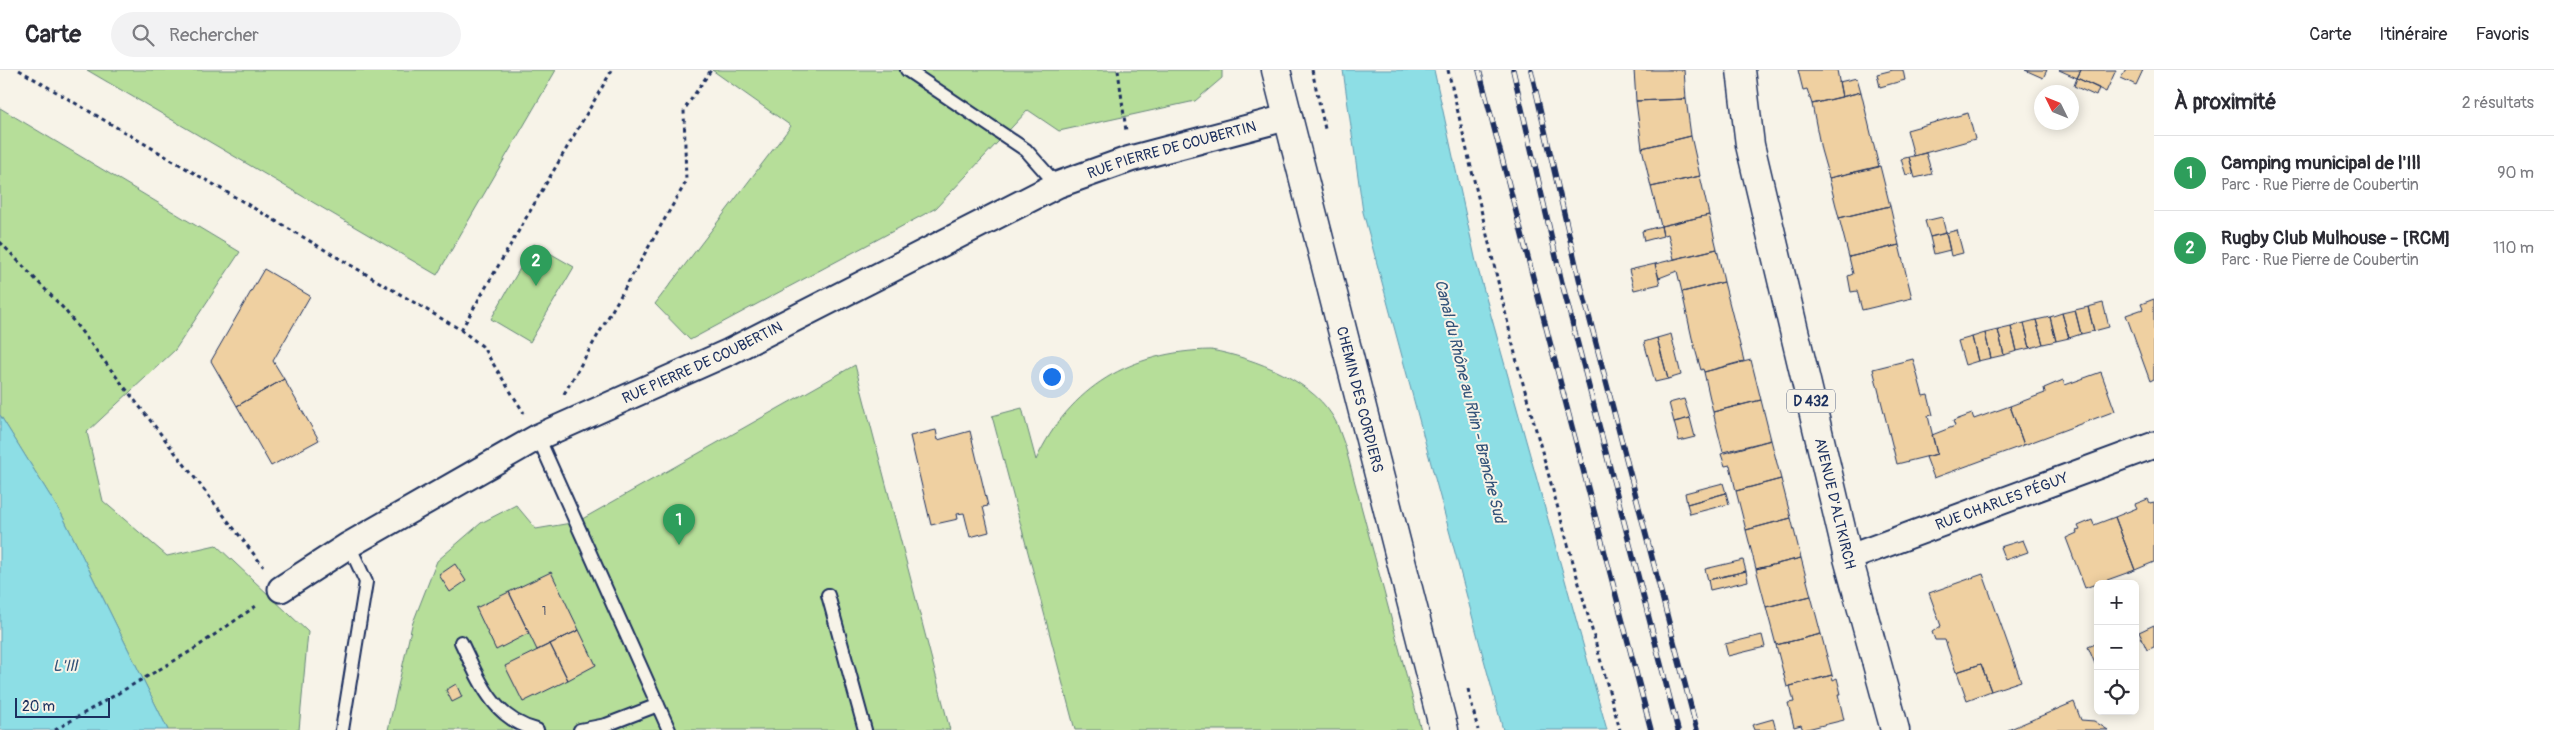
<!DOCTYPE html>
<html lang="fr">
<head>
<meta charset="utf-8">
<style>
	body { margin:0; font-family:Pangolin,sans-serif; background:#f2f2f3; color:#2b2b33 }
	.controls { position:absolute; right:15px; bottom:15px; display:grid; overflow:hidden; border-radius:8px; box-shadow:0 2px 12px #0003 }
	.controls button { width:45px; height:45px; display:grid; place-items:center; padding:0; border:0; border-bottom:1px solid #e1e1e2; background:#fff; color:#2b2b33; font:25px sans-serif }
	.compass { position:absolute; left:2034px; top:15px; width:45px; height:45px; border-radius:50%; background:#fff; box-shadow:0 2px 12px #0003; rotate:313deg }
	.scale { position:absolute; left:15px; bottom:12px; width:95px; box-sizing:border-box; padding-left:5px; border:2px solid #1b2f5e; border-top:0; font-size:14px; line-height:18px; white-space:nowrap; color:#1b2f5e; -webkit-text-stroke:4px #f7f3e8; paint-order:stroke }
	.you { position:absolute; left:1051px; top:306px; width:18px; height:18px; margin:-12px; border:4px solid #fff; border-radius:50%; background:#1a73e8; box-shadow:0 0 0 8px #1a73e833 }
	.badge { display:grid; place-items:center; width:32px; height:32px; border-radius:50%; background:#ea580c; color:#fff; font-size:16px; font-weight:700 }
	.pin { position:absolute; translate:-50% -41px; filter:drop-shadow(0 1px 2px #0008) }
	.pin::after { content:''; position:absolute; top:26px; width:18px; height:15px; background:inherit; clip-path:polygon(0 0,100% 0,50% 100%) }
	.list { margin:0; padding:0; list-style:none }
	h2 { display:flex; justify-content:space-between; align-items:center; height:65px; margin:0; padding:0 20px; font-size:21px }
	h2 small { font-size:16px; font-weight:400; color:#7c7c81 }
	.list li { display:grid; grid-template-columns:32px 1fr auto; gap:15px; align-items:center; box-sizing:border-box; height:75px; padding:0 20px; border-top:1px solid #e1e1e2 }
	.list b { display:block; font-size:19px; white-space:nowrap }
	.list p { margin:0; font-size:16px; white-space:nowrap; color:#7c7c81 }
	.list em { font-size:16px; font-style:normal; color:#7c7c81 }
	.icon { flex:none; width:28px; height:28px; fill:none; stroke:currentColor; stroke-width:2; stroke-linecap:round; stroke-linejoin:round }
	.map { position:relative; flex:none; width:2154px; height:660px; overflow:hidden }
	header { display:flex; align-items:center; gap:30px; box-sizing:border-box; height:70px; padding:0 25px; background:#fff; border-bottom:1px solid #e1e1e2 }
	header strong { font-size:24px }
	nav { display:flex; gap:28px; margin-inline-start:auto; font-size:18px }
	.search { width:350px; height:45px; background:#f2f2f3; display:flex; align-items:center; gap:12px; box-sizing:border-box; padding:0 18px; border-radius:28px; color:#7c7c81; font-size:19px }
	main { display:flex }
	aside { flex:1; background:#fff }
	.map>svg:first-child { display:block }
	.green { fill:#b6de99; stroke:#68867c }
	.water { fill:#8ddee5; stroke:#5f98af }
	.building { fill:#efd0a1; stroke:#1b2f5e }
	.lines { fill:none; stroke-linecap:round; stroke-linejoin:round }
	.service-casing { stroke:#1b2f5e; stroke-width:16 }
	.minor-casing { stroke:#1b2f5e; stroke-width:29 }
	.tertiary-casing { stroke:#1b2f5e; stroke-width:31 }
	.primary-casing { stroke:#1b2f5e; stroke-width:31 }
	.path { stroke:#1b2f5e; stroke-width:3; stroke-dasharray:4 4; stroke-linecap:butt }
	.service { stroke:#f7f3e8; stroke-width:12 }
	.minor { stroke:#f7f3e8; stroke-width:25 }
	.tertiary { stroke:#f7f3e8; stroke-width:28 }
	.primary { stroke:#f7f3e8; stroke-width:28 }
	.rail-casing { stroke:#1b2f5e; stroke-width:5.5 }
	.rail { stroke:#f7f3e8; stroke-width:4; stroke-dasharray:11; stroke-linecap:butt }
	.labels { text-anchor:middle; stroke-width:4; stroke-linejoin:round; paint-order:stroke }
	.number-label { font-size:12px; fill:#50576f }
	.shield { fill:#f7f3e8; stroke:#5d6a87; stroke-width:1 }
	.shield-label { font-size:14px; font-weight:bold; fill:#1b2f5e }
	.street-label { font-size:15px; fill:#1b2f5e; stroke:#f7f3e8 }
	.water-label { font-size:16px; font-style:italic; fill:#325279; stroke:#f7f3e8 }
</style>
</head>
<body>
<header>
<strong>Carte</strong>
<div class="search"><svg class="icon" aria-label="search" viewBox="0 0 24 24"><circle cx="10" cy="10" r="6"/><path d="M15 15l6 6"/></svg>Rechercher</div>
<nav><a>Carte</a><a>Itinéraire</a><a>Favoris</a></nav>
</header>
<main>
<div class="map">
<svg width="2154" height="660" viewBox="0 0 2154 660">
	<rect width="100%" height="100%" fill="#f7f3e8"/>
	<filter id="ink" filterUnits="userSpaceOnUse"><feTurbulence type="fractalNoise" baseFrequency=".02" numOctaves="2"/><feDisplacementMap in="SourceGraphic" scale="10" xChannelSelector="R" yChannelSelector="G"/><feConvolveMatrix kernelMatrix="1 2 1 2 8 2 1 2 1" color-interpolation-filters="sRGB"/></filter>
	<g filter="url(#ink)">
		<path class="green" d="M87 0H556L437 205Z
			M712 0H1222V8L1195 31 1059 61 1028 40 936 138 690 270 655 234 791 56Z
			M0 38 240 182 175 280 87 362 103 431 167 486 216 475 308 562 299 660H168L62 445 0 345Z
			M534 174 574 197 530 272 491 249Z
			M1211 280C1254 288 1317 311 1337 354 1340 361 1342 369 1345 376L1421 660H1075L992 346 1022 338 1036 390C1070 317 1131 281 1211 280Z
			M855 295 950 660H388L412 555 437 491 481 453 516 435 536 459 577 452Z"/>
		<path class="water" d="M1343 0H1434L1476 192 1607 660H1503L1363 142Z
			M0 345 62 445 168 660H0Z"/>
		<path class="building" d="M1634 0H1684L1686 29 1636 31Z
			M1798 0H1837L1842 27 1812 34 1807 19 1803 20Z
			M1893 0H1903L1905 10 1880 17 1877 4Z
			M2025 0H2047L2043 8Z
			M2059 0H2081L2077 8Z
			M2081 0H2116L2106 22 2077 8Z
			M2125 0H2143L2136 15 2121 8Z
			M1857 8 1861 22 1842 27 1839 12Z
			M2077 8 2099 18 2096 26 2074 16Z
			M1861 22 1879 97 1829 108 1821 80 1812 34Z
			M1686 29 1691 66 1642 78 1636 31Z
			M1968 43 1975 69 1914 86 1907 60Z
			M1691 66 1700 106 1651 117 1642 78Z
			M1926 83 1932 104 1915 108 1909 87Z
			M1909 87 1914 103 1906 105 1901 89Z
			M1880 96 1890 136 1839 148 1829 108Z
			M1700 106 1709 145 1661 156 1651 117Z
			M1890 136 1899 175 1849 187 1839 148Z
			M1709 145 1717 179 1674 189 1668 164 1663 165 1661 156Z
			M1942 147 1946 163 1930 167 1925 151Z
			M1661 156 1663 166 1644 171 1642 161Z
			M1957 160 1963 183 1951 186 1946 163Z
			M1946 163 1950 180 1934 184 1930 167Z
			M1899 175 1912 228 1862 240 1857 221 1851 222 1848 206 1853 204 1849 187Z
			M1717 179 1724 212 1682 222 1677 201 1659 208 1655 194Z
			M1655 194 1660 214 1634 220 1629 200Z
			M264 199 310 226 273 291 284 309 237 336 211 291Z
			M1724 212 1744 291 1704 302 1703 299 1701 300 1692 268 1682 222Z
			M2154 229V309L2150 311 2126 245 2143 239 2141 234Z
			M2103 233 2109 257 2094 261 2088 237Z
			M2088 237 2094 261 2081 264 2075 240Z
			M2075 240 2081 264 2069 268 2062 243Z
			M2062 243 2069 268 2056 271 2050 247Z
			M2050 247 2056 271 2043 274 2036 250Z
			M2036 250 2043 274 2030 278 2024 253Z
			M2024 253 2030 278 2017 281 2011 257Z
			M2011 257 2017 281 2004 285 1998 260Z
			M1998 260 2004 285 1991 288 1985 263Z
			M1985 263 1991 288 1978 291 1972 267Z
			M1671 264 1681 305 1668 309 1657 268Z
			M1972 267 1978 291 1965 295 1958 271Z
			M1657 268 1668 309 1655 312 1644 272Z
			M1913 289 1923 326 1928 325 1933 345 1928 346 1937 384 1897 394 1873 299Z
			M1751 290 1761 330 1713 342 1704 302Z
			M2101 302 2115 341 2024 375 2010 336 2045 323 2044 318 2063 310 2065 315Z
			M284 309 319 370 271 396 237 336Z
			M1684 329 1690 348 1674 352 1669 333Z
			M1761 330 1771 370 1723 382 1713 342Z
			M2010 336 2024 375 1934 408 1926 387 1937 384 1932 365 1955 356 1953 351 1972 344 1974 349Z
			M1690 348 1695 367 1679 371 1674 352Z
			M936 360 938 370 970 361 988 436 983 437 989 462 970 467 964 443 957 444 958 449 931 455 910 366Z
			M1771 370 1781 409 1736 421 1730 395 1725 396 1721 384Z
			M1781 409 1791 448 1746 460 1736 421Z
			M1723 413 1726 423 1687 434 1685 423Z
			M1726 423 1729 434 1690 444 1687 434Z
			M2148 429 2150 433 2154 432V492L2135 500 2115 447 2137 438 2135 434Z
			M2115 447 2135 500 2085 518 2066 468 2077 463 2076 461 2080 460 2078 456 2092 450 2094 455Z
			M1791 448 1801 488 1756 499 1746 460Z
			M2023 470 2028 482 2005 490 2000 477Z
			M1801 488 1811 526 1766 537 1756 499Z
			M1743 490 1746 501 1708 510 1705 499Z
			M455 494 466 511 450 522 439 505Z
			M1746 501 1748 511 1710 520 1708 510Z
			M551 502 579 560 537 580 509 522Z
			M1983 504 2021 611 1991 621 1981 594 1956 602 1945 570H1935L1932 562 1941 556 1929 523Z
			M509 522 529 563 496 580 476 538Z
			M1811 526 1821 564 1776 575 1766 537Z
			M2154 555V577L2147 580 2139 562Z
			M579 560 596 595 568 610 550 574Z
			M1821 564 1832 605 1787 617 1776 575Z
			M1762 565 1765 577 1728 586 1725 574Z
			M2098 573V601L2088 577Z
			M550 574 568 610 523 632 505 596Z
			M1981 594 1991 621 1967 630 1957 602Z
			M1832 605 1833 610 1837 608 1841 624H1838L1844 650 1803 660 1801 655 1794 657 1788 633 1794 632 1790 616Z
			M456 614 462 627 452 632 446 620Z
			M2074 632 2081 650 2094 651 2108 660H2008Z
			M1773 649 1776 660H1754L1752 655Z"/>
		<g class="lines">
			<defs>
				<path id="service" d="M907 0 1026 80 1057 115
					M538 367 669 660
					M828 525 865 660
					M461 572C479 609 492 649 537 660
					M342 660 366 512 349 475
					M580 660 606 655 658 635"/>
				<g id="minor">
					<path id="s1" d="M1848 488 2154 375"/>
					<path id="s2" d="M281 519 349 475 538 367 729 282 1057 115 1130 89 1289 47"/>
				</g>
				<g id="tertiary">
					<path id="s3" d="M1276 0 1444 660"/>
				</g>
				<g id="primary">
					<path id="s4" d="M1741 0 1750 75 1848 488 1895 660"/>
				</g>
			</defs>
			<use href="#service" class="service-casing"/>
			<use href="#minor" class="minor-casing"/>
			<use href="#tertiary" class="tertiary-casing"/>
			<use href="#primary" class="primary-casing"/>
			<path class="path" d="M19 0 461 260 482 276 524 343
				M1118 0 1126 61
				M1312 0 1325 59
				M1448 0 1517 292 1620 660
				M0 172 64 239 263 496
				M461 260 612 0
				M564 324 686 112 684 40 711 0
				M1468 619 1478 660
				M55 660 191 581 259 534"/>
			<use href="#service" class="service"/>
			<use href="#minor" class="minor"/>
			<use href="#tertiary" class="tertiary"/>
			<use href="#primary" class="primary"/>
			<defs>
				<path id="rail" d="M1479 0 1651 660
					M1513 0 1562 213 1678 660
					M1531 0 1579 208 1697 660"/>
			</defs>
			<use href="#rail" class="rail-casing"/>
			<use href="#rail" class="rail"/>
		</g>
	</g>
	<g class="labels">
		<g class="number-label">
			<text x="544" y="545">1</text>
		</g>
		<rect class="shield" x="1787" y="319.5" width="48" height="23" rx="4"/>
		<g class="shield-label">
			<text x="1811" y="336">D 432</text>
		</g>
		<g class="street-label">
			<text dy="5" stroke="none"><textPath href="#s2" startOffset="996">RUE PIERRE DE COUBERTIN</textPath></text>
			<text dy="5" stroke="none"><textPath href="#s2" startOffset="479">RUE PIERRE DE COUBERTIN</textPath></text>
			<text dy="5" stroke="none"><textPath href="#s3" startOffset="340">CHEMIN DES CORDIERS</textPath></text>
			<text dy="5" stroke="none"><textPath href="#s1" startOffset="164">RUE CHARLES PÉGUY</textPath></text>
			<text dy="5" stroke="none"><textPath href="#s4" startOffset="444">AVENUE D'ALTKIRCH</textPath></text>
		</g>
		<g class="water-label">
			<text transform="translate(1471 331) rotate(76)" y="6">Canal du Rhône au Rhin - Branche Sud</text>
			<text x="65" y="601">L'Ill</text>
		</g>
	</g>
</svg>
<div class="controls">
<button>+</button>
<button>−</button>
<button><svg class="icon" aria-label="locate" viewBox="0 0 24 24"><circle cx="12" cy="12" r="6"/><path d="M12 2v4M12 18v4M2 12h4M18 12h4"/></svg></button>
</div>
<svg class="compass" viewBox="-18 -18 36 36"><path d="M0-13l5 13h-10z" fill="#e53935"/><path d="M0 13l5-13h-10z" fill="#7c7c81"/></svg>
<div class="scale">20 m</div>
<div class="you"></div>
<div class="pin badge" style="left:679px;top:475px;background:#2e9e5b">1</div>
<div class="pin badge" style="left:536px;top:216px;background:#2e9e5b">2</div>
</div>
<aside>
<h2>À proximité<small>2 résultats</small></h2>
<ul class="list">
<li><span class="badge" style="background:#2e9e5b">1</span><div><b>Camping municipal de l'Ill</b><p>Parc · Rue Pierre de Coubertin</p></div><em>90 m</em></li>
<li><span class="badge" style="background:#2e9e5b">2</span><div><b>Rugby Club Mulhouse - [RCM]</b><p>Parc · Rue Pierre de Coubertin</p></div><em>110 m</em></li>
</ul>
</aside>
</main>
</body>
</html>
